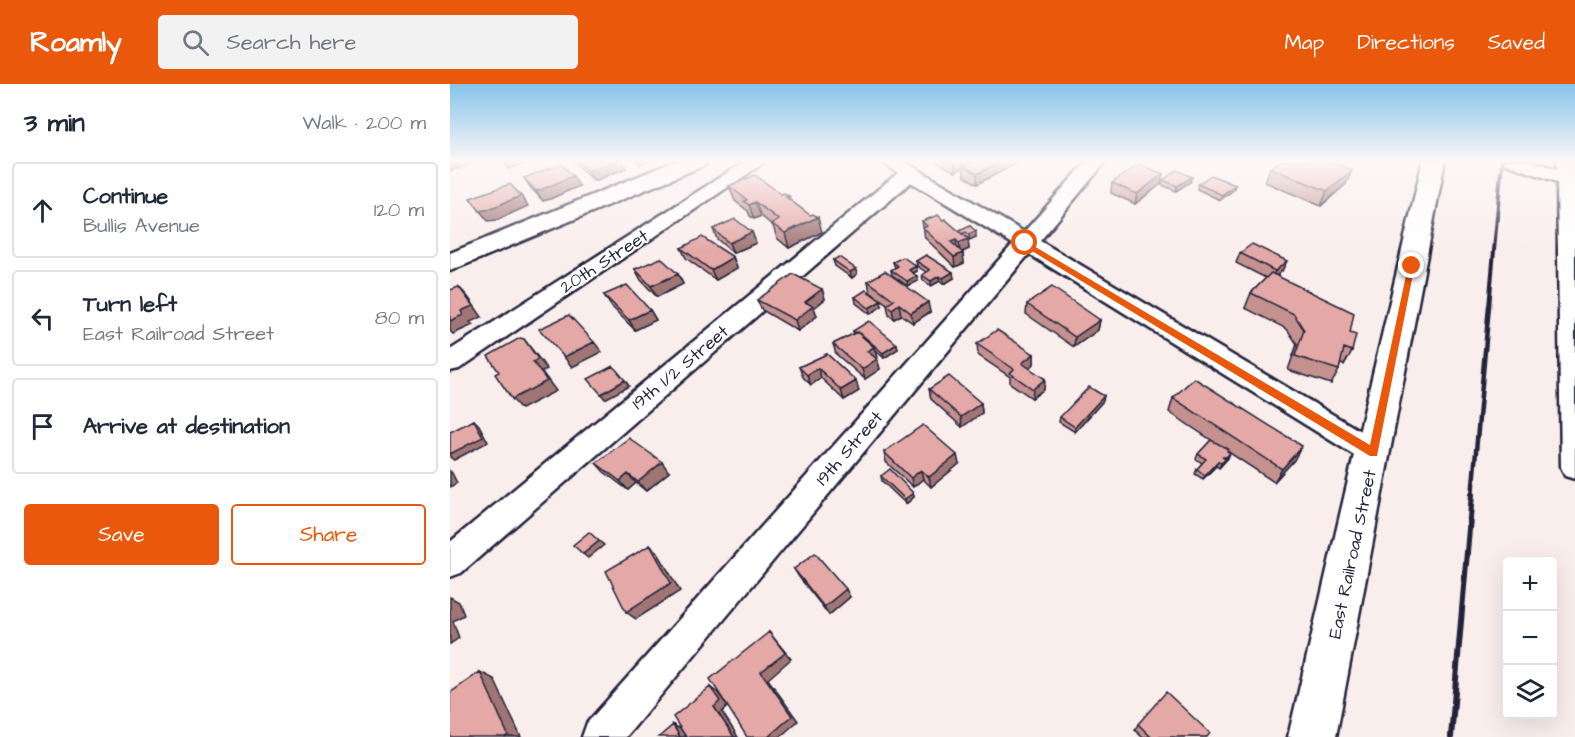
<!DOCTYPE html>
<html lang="en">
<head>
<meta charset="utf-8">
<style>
	body { margin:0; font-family:"Architects Daughter",sans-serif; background:#f2f2f3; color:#1f2937 }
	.controls { position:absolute; right:18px; bottom:18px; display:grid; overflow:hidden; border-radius:6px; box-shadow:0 6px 24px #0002 }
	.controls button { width:54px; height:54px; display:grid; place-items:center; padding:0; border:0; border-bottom:2px solid #e0e1e3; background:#fff; color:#1f2937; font:30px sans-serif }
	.stop { position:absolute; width:18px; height:18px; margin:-14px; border:4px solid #ea580c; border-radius:50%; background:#fff }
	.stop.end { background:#ea580c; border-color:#fff; box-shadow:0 2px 6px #0008 }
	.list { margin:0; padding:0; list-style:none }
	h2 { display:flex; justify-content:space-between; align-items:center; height:78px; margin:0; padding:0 24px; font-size:26px }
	h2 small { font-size:20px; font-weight:400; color:#747a83 }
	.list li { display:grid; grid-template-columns:39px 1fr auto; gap:18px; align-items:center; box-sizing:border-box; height:96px; margin:0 12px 12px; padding:0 12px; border:2px solid #e0e1e3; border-radius:6px }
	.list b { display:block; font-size:22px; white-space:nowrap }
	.list p { margin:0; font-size:20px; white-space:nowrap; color:#747a83 }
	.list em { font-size:20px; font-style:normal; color:#747a83 }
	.actions { display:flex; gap:12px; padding:18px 24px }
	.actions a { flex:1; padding:14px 0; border:2px solid #ea580c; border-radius:6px; text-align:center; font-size:21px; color:#ea580c }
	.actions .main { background:#ea580c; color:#fff }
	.icon { flex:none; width:33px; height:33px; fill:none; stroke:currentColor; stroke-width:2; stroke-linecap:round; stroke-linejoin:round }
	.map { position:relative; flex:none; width:1125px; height:653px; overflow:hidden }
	header { display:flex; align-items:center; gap:36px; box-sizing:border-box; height:84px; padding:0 30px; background:#ea580c; color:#fff }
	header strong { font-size:28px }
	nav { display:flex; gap:33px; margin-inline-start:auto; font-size:21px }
	.search { width:420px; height:54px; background:#f2f2f3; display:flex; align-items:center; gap:15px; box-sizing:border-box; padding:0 21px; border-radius:6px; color:#747a83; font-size:22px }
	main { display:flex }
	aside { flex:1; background:#fff }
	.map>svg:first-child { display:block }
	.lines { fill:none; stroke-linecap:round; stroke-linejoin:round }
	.street-casing { stroke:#22223b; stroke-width:5 }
	.secondary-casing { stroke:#22223b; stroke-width:5 }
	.street { fill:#fff; fill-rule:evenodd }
	.secondary { fill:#fff; fill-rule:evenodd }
	.rail-far2 { stroke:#22223b; stroke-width:4 }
	.rail-far1 { stroke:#22223b; stroke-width:4.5 }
	.rail { stroke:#22223b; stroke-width:6 }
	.wall { fill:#c4918f; stroke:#22223b; stroke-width:1.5 }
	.shaded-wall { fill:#a07674; stroke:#22223b; stroke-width:1.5 }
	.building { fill:#e4a9a6; stroke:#22223b; stroke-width:1.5 }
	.route { fill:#ea580c }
	.labels { text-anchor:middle; stroke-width:4.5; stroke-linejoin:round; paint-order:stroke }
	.street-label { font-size:18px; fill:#22223b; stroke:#fff }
</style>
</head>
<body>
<header>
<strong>Roamly</strong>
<div class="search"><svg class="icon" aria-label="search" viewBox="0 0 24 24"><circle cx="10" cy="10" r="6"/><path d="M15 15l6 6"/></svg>Search here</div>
<nav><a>Map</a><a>Directions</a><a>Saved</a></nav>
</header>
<main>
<aside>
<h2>3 min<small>Walk · 200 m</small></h2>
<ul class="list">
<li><svg class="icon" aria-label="ahead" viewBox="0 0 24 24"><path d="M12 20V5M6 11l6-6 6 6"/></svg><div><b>Continue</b><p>Bullis Avenue</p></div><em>120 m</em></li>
<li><svg class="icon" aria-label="left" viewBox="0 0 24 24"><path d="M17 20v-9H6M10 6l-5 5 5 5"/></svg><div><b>Turn left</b><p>East Railroad Street</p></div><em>80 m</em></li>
<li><svg class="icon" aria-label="arrive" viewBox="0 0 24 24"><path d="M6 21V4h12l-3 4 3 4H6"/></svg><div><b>Arrive at destination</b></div></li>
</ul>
<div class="actions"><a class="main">Save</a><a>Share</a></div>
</aside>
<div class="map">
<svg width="1125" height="653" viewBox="0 0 1125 653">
	<rect width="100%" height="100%" fill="#faeeed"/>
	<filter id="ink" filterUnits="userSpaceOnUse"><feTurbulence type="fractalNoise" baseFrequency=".0167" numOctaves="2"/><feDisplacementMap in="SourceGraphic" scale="12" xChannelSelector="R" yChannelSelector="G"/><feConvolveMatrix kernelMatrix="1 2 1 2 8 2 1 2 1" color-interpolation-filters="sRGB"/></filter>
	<g filter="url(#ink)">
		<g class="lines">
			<defs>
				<path id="street" d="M297 76H318L9 285 0 287V266Z
					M430 76H452L574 148 638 76H657L590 157 934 361 938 369 934 377 924 381 914 377 579 170 176 653H132L137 639 563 160 461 98 11 489 0 493V458L448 89Z
					M1053 76H1079L1107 85V76H1125V395L1115 392 1111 383 1107 98 1056 80Z"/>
				<path id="secondary" d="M228 76H258L255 81 0 187V169Z
					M973 76H995L886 653H838Z"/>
			</defs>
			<use href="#street" class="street-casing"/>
			<use href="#secondary" class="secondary-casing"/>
			<use href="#street" class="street"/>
			<use href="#secondary" class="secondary"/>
			<path class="rail-far2" d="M1039 223 1052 76"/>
			<path class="rail-far1" d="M1022 412 1039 222"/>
			<path class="rail" d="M1001 653 1022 410"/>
		</g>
		<path class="wall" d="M123 76H172L176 84 144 97 125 79Z
			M486 76H566V80L527 100 514 92V83L505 88 487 78Z
			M820 84 902 86 896 100 871 122 815 98Z
			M74 94 129 102 100 115 93 117 81 104Z
			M713 96 740 98 726 107 712 101Z
			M662 99 711 100 685 120 661 109Z
			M748 100 785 101 783 106 770 116 747 105Z
			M279 102 331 110 339 112 340 116 372 148 339 164 327 154 323 142 311 132 304 135 300 132 298 127 285 117Z
			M493 136 509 147 520 142 526 153 519 156 517 154 519 165 512 168 514 179 505 183 475 154 472 137Z
			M263 145 302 148 306 159 283 169 267 155Z
			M231 164 283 173 287 184 266 196 236 174Z
			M790 169 832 187 827 191 900 249 902 267 894 281 890 280 889 286 881 300 838 286 847 260 837 245 795 224 801 209 816 194 786 179Z
			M383 176 406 185 407 190 402 194 385 182Z
			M466 177 504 194 494 200 490 197 481 202 473 196 472 191 476 188 467 182Z
			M443 178 466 182 467 187 463 189 468 197 458 202 442 191 441 186 445 184Z
			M185 185 228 190 233 200 207 213 191 196Z
			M418 197 480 228 463 239 451 231 444 235 439 231 437 221V220L420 208Z
			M372 205 375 215 364 224 367 232 348 247 312 226 307 216Z
			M154 211 200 226 206 236 185 246 161 222Z
			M405 213 432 222 420 230 406 219Z
			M577 220 650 236 648 246 624 263 576 230Z
			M403 247 448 265 434 274 425 266 427 273 425 274 427 275 430 285 415 295 386 270 383 260 404 250Z
			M527 260 584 270V280L578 284 595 295 594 305 582 314 560 299V293L528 271Z
			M377 270 406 297 409 307 394 316 371 294 361 301 353 293 349 283Z
			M479 305 531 319 532 329 512 343 481 315Z
			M723 314 844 376 824 398 777 367 778 374 769 384 766 382 753 395 745 390 747 385 752 379 746 375 748 370 761 356 719 328Z
			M653 317 625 348 609 338 610 333Z
			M434 368 509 380 481 403 473 395 463 403 436 378Z
			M146 379 219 388 196 407 186 399 178 406 154 388Z
			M431 392 463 409 464 413 456 420 432 397Z
			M344 485 400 513 379 531 349 493Z
			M688 640 757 653H692L685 646Z"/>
		<path class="shaded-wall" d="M14 76H18L21 80 0 87V80Z
			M68 76H81L82 77 59 85 55 80Z
			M167 76H172L176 84 144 97 138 87Z
			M188 76H202L190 80Z
			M508 76H528L505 88 504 78Z
			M554 76H566V80L527 100V90Z
			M902 86 896 100 871 122 877 107Z
			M713 90 711 100 685 120 687 110Z
			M123 92 129 102 100 115 93 117 86 107Z
			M742 93 740 98 726 107 727 102Z
			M785 101 783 106 770 116 772 111Z
			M71 112 78 122 47 136 38 137 30 127Z
			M305 118 311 132 304 135 299 121Z
			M368 133 372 148 339 164 335 149Z
			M526 147V153L519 156V150Z
			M302 148 306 159 283 169 279 159Z
			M518 155 519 165 510 169 509 159Z
			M506 156 507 166 501 158Z
			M513 169 514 179 505 183 504 173Z
			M283 173 287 184 266 196 261 186Z
			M837 177 832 187 821 197 825 187Z
			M466 182 467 187 460 191 459 186Z
			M406 185 407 190 402 194 400 188Z
			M503 188 504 194 494 200 493 194Z
			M228 190 233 200 207 213 201 202Z
			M467 192 468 197 458 202 457 197Z
			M489 192 490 197 481 202V197Z
			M9 203 18 213 32 233 20 238 23 241 3 250 0 247V237L11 227Z
			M372 205 375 215 364 224 367 232 348 247 345 236 355 218Z
			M431 217 432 222 420 230 419 224Z
			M478 218 480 228 463 239 461 229Z
			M449 220 451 231 444 235 442 225Z
			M200 226 206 236 185 246 179 236Z
			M650 236 648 246 624 263 625 253Z
			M74 255 97 285 92 288 106 307 71 325 62 315 83 278Z
			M144 258 152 268 122 283 114 273Z
			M447 260 448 265 434 274 433 269Z
			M424 263 427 273 420 277 417 267Z
			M584 270V280L572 289V279Z
			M427 275 430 285 415 295 412 285Z
			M368 284 371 294 361 301 357 291Z
			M595 295 594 305 582 314 583 305Z
			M175 296 179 302 155 315 151 310Z
			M406 297 409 307 394 316 391 306Z
			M654 312 653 317 625 348V343Z
			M531 319 532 329 512 343 511 333Z
			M24 336 29 341 38 358 4 376 0 373V370Z
			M852 362 844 376 824 398 832 385Z
			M780 369 778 374 769 384 771 379Z
			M507 371 509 380 481 403 479 393Z
			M768 377 766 382 753 395 755 391Z
			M212 378 219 388 196 407 188 398Z
			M471 386 473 395 463 403 461 394Z
			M0 387 2 389 7 399 0 403Z
			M178 390 186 399 178 406 170 397Z
			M463 409 464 413 456 420 455 415Z
			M149 457 154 461 138 474 133 470Z
			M200 461 208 469 230 507 186 535 176 528Z
			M396 505 400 513 379 531 374 523Z
			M0 513 9 518 14 531 3 537 9 554 0 560Z
			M319 548 341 575 318 595 348 637 330 653H318L311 588Z
			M30 588 44 595 71 653H55Z
			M260 603 268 609 278 622 272 628 288 653H284L264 623Z
			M223 641 232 646 236 653H230Z"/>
		<path class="building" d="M0 76H14L0 80Z
			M57 76H68L55 80 52 77Z
			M126 76H167L138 87Z
			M527 76H554L527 90 514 82Z
			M831 76H877L902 86 877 107 820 84Z
			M111 80 123 92 93 105 86 107 74 94Z
			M689 80 713 90 687 110 662 99Z
			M727 86 742 93 727 102 713 96Z
			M305 91 331 110 334 109 339 112 336 113 360 131 363 130 368 133 335 149 322 140 329 136 305 118 299 121 294 117 297 116 279 102Z
			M761 91 785 101 772 111 748 100Z
			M60 100 71 112 39 125 30 127 20 114Z
			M488 131 493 136 495 135 518 155 509 159 506 156 501 158 513 169 504 173 473 144 477 142 472 137Z
			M285 135 302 148 279 159 263 145Z
			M520 142 526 147 519 150 516 148 512 150 509 147Z
			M252 153 283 173 261 186 231 164Z
			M802 160 837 177 825 187 790 169Z
			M476 171 503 188 493 194 489 192 481 197 472 191 480 186 466 177Z
			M389 173 406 185 400 188 383 176Z
			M453 173 466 182 459 186 467 192 457 197 441 186 448 182 443 178Z
			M211 174 228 190 201 202 185 185Z
			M435 187 478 218 461 229 449 220 442 225 437 221 444 216 418 197Z
			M821 189 904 229 900 249 906 251 902 267 894 264 889 286 845 272 854 246 844 230 801 209Z
			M343 190 372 205 355 218 363 222 345 236 307 216Z
			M177 201 200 226 179 236 154 211Z
			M9 203 23 222 11 227 13 231 0 237V206Z
			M602 203 650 236 625 253 577 220Z
			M416 206 431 217 419 224 405 213Z
			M119 231 144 258 114 273 89 245Z
			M419 237 447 260 433 269 410 249H406L403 247Z
			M547 246 584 270 572 279 595 295 583 305 560 289 564 285 527 260Z
			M407 248 424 263 417 267 427 275 412 285 383 260Z
			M70 254 74 255 88 275 83 278 97 297 62 315 45 290 49 288 38 272Z
			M377 270 406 297 391 306 368 284 357 291 349 283Z
			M163 282 175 296 151 310 138 295Z
			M499 292 531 319 511 333 479 305Z
			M744 294 852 362 832 385 723 314Z
			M639 303 654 312 625 343 610 333Z
			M24 336 33 353 0 370V348Z
			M473 341 507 371 479 393 471 386 461 394 434 368Z
			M179 354 212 378 188 398 178 390 170 397 146 379Z
			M761 356 778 365 777 367 780 369 776 373H772L776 375 771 379 768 377 755 391 747 385 756 375 748 370Z
			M440 385 463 409 455 415 431 392Z
			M139 448 149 457 133 470 123 461Z
			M200 461 221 499 176 528 156 487Z
			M365 469 396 505 374 523 344 485Z
			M319 548 335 569 311 588 342 632 318 653H297L260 595Z
			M30 588 58 651 55 653H0V609Z
			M260 603 270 617 264 623 284 653H236L223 633Z
			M716 608 760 649 757 653H701L688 640Z
			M223 641 230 653H209Z"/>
	</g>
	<linearGradient id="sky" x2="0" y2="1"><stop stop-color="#85c4eb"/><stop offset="0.46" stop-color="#fdf7f7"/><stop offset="1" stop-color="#fdf7f7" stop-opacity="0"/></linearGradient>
	<rect width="1125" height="167" fill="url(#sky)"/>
	<path class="route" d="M572 158H577L920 361 958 182 965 180 927 372H920L572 161Z"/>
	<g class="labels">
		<g class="street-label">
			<text transform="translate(154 177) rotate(-33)" y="6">20th Street</text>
			<text transform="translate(230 283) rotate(-40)" y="6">19th 1/2 Street</text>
			<text transform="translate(399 364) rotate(-49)" y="6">19th Street</text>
			<text transform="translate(902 470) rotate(-78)" y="6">East Railroad Street</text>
		</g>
	</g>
</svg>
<div class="controls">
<button>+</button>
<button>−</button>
<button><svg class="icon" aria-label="layers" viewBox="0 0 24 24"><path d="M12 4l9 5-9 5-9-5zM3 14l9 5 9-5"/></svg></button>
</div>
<div class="stop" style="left:575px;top:159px"></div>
<div class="stop end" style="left:962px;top:182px"></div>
</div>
</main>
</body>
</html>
